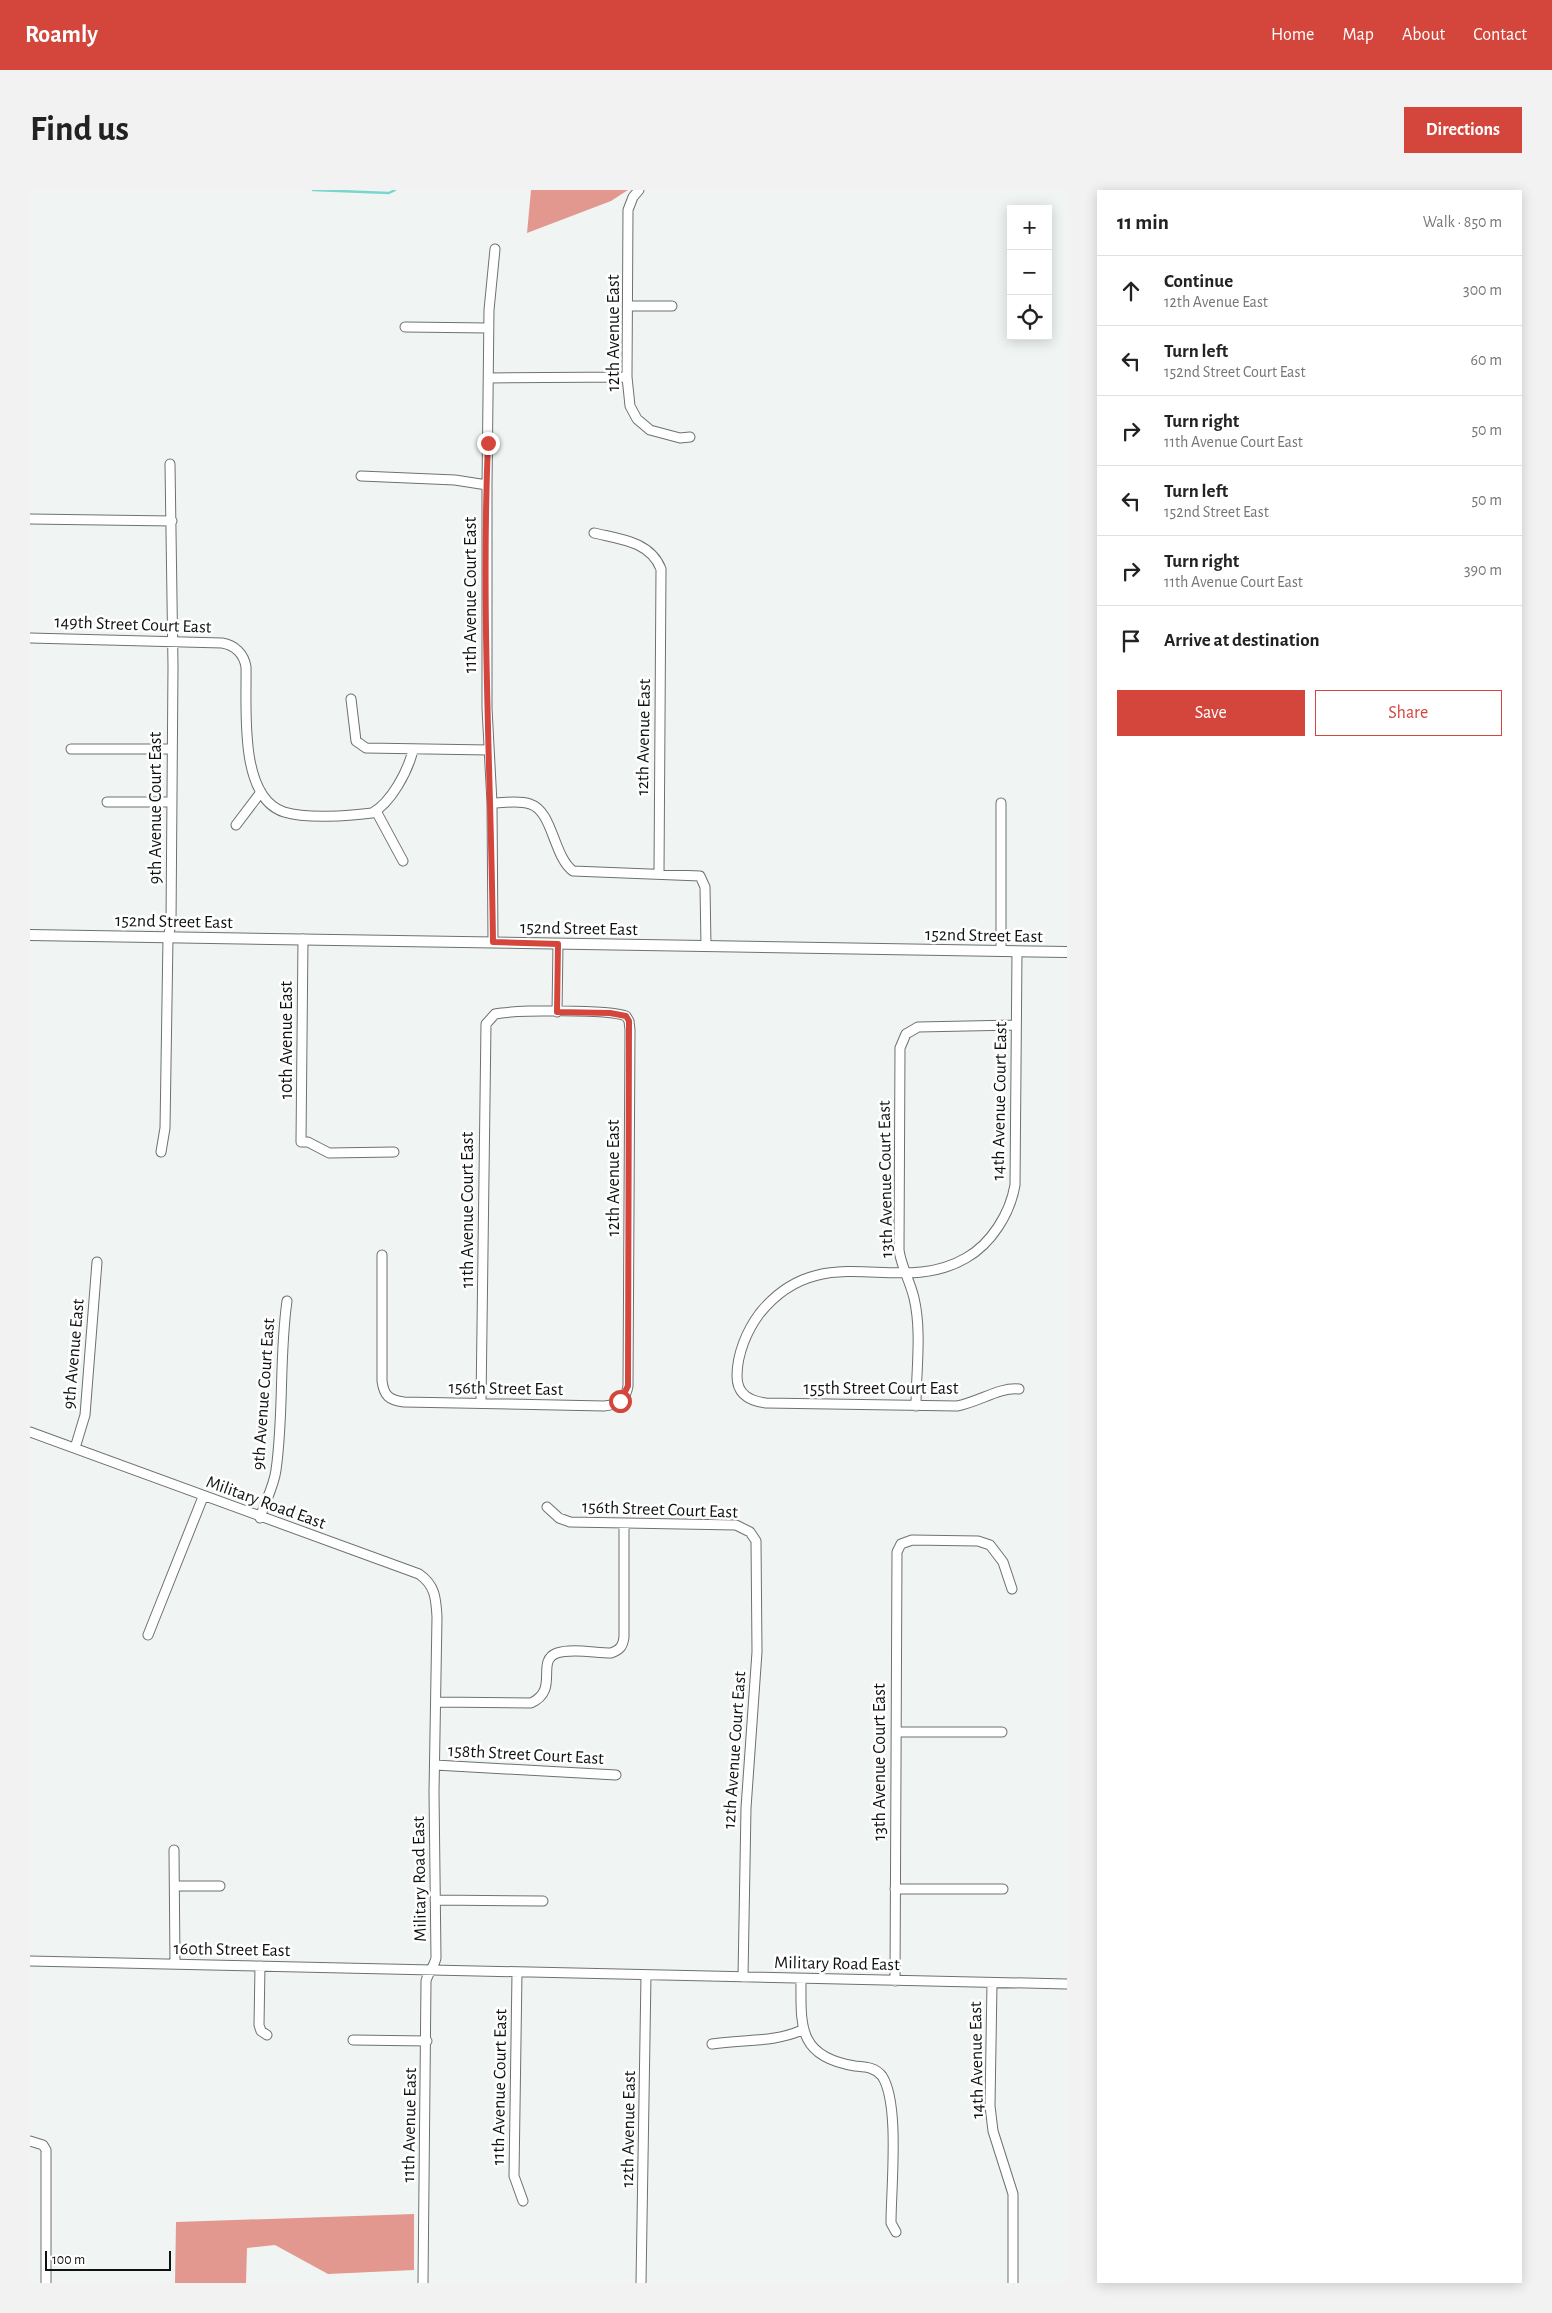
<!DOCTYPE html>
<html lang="en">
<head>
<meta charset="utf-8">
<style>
	body { margin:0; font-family:"Alegreya Sans",sans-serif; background:#f2f2f2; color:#222 }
	.controls { position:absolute; right:15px; top:15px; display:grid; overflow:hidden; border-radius:0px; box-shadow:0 2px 12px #0003 }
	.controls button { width:45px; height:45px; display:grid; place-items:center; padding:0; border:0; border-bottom:1px solid #e0e0e0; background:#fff; color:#222; font:25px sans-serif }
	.scale { position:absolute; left:15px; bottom:12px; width:126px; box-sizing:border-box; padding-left:5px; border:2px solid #101111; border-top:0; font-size:14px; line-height:18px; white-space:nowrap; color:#101111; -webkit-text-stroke:4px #fff; paint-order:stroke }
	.stop { position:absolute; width:15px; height:15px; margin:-11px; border:4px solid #d4463c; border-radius:50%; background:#fff }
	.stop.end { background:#d4463c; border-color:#fff; box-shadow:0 1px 5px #0008 }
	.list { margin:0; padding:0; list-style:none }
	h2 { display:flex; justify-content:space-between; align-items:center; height:65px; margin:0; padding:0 20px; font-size:21px }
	h2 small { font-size:16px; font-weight:400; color:#767676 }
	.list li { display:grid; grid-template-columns:32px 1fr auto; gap:15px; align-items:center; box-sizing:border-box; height:70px; padding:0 20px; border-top:1px solid #e0e0e0 }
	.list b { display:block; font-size:19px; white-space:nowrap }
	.list p { margin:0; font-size:16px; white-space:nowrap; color:#767676 }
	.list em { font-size:16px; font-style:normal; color:#767676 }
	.actions { display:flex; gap:10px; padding:15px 20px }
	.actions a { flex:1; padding:11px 0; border:1px solid #d4463c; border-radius:0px; text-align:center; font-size:18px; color:#d4463c }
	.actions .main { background:#d4463c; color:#fff }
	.icon { flex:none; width:28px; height:28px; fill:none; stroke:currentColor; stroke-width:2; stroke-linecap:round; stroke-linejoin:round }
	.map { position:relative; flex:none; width:1037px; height:2093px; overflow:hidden; border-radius:0px }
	header { display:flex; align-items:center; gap:30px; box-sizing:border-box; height:70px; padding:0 25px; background:#d4463c; color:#fff }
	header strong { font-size:24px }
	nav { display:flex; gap:28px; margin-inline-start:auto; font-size:18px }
	.intro { display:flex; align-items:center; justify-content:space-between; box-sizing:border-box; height:120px; padding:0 30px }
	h1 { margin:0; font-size:35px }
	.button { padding:12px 22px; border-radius:0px; background:#d4463c; color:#fff; font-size:18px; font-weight:700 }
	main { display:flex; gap:30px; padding:0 30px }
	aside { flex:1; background:#fff; border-radius:0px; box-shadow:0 2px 12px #0003 }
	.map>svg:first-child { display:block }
	.forest { fill:#e2988e }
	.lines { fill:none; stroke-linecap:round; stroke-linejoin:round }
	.stream { stroke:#79d6cc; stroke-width:2.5 }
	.minor-casing { stroke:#6d7171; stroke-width:11 }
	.major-casing { stroke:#6d7171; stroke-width:12 }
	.minor { stroke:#fff; stroke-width:9 }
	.major { stroke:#fff; stroke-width:10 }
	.route { stroke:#d4463c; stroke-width:6 }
	.labels { text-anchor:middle; stroke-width:5; stroke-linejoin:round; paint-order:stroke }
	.street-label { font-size:18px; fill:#101111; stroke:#fff }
</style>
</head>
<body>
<header>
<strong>Roamly</strong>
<nav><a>Home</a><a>Map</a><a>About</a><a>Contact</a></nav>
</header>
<div class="intro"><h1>Find us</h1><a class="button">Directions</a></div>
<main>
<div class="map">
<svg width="1037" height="2093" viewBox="0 0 1037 2093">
	<rect width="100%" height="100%" fill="#f0f5f4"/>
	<path class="forest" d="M501 0H598L581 11 497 43Z
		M384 2024V2080L298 2084 245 2055 217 2058 216 2093H145L146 2032Z"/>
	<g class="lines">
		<path class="stream" d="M283 0 359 3 365 0"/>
		<defs>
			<path id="minor" d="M609 0 603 7 598 20 597 187 600 216 607 229 620 240 650 248 660 247
				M598 116H642
				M375 137 459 138
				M459 188 597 187
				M331 286 425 290 457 295
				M0 329 142 331
				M564 343C589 349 620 351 631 379L629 683
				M0 448 192 453C205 455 214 464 216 477 217 516 208 607 254 622 277 629 318 626 342 623 361 613 378 581 383 560
				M321 509 326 551 336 558 459 560
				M41 559H142
				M77 612H141
				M462 613C473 613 489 610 500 614 523 621 523 666 543 681L670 686 675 697 676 756
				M346 621 373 671
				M206 635 231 602
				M273 749 271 952H278L299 963 364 962
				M463 752 462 613 457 518V295L459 120 465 59
				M971 761V613
				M987 762 985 995C980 1024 961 1054 936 1068 868 1108 792 1046 730 1123 717 1140 707 1164 707 1186 707 1205 720 1211 736 1213L927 1216C949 1212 969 1197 989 1199
				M527 822 528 754
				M131 962 135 938 138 748 141 734 143 476 140 274
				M352 1065V1191C354 1206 359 1210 374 1212L574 1216C587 1215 596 1209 598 1196L600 840 599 831 596 826C579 819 486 820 465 824L456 834 451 1213
				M886 1216C886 1181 892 1142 884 1108 880 1091 871 1076 869 1060L870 858 876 844 888 837 986 835
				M0 1242 389 1384C405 1395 406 1408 407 1427L404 1602 406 1768C404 1777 398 1783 396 1791L393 2093
				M45 1258 55 1225 67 1072
				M517 1317 529 1328 540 1332 706 1335 720 1342 726 1351 727 1462 716 1618 713 1787
				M230 1328C235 1312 244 1296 246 1280 254 1224 249 1167 257 1111
				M118 1445 173 1307
				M406 1512 501 1513C530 1500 505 1471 527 1463 542 1458 565 1463 581 1463 590 1460 593 1456 594 1447V1333
				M866 1542H972
				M405 1575 586 1585
				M144 1660 145 1774
				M145 1696H190
				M865 1699H973
				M405 1710 513 1711
				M0 1771 1037 1794
				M230 1776 229 1835 231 1841 237 1845
				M487 1783 484 1986 493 2011
				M771 1789C771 1835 767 1867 825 1876 835 1877 845 1877 852 1886 870 1913 861 1998 861 2033L866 2042
				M865 1791 867 1362 871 1354 882 1350 948 1351 960 1355 973 1372 982 1399
				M962 1793 960 1916 963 1941 983 2004V2093
				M323 1850 397 1851
				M682 1854C713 1849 743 1853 772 1840
				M0 1951 13 1955 16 1960V2093
				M611 2093 616 1785"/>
			<path id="major" d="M0 745 1037 762"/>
		</defs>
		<use href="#minor" class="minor-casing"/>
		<use href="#major" class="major-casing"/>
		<use href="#minor" class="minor"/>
		<use href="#major" class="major"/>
	</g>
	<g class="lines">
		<path class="route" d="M458 253C451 420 461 586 463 752L528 754 527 822 580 823 596 826 599 831 598 1196 590 1211"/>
	</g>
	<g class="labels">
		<g class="street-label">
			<text transform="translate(583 143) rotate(-90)" y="6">12th Avenue East</text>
			<text transform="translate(440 405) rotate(-90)" y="6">11th Avenue Court East</text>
			<text transform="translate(103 434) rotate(2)" y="6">149th Street Court East</text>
			<text transform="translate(613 547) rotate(-89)" y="6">12th Avenue East</text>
			<text transform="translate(125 618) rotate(-90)" y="6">9th Avenue Court East</text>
			<text transform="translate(144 731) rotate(1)" y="6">152nd Street East</text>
			<text transform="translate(549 738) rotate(1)" y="6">152nd Street East</text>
			<text transform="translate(954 745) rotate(1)" y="6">152nd Street East</text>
			<text transform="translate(256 850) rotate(-90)" y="6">10th Avenue East</text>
			<text transform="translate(969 911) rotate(-89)" y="6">14th Avenue Court East</text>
			<text transform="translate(583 988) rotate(-90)" y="6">12th Avenue East</text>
			<text transform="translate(855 989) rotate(-91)" y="6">13th Avenue Court East</text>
			<text transform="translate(437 1020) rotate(-90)" y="6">11th Avenue Court East</text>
			<text transform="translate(43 1164) rotate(-85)" y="6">9th Avenue East</text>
			<text transform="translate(476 1198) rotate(1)" y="6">156th Street East</text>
			<text x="851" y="1204">155th Street Court East</text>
			<text transform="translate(233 1204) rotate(-86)" y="6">9th Avenue Court East</text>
			<text transform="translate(236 1312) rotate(20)" y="6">Military Road East</text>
			<text transform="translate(630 1319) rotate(2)" y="6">156th Street Court East</text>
			<text transform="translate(704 1560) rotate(-86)" y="6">12th Avenue Court East</text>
			<text transform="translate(496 1564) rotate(3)" y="6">158th Street Court East</text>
			<text transform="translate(849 1572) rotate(-90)" y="6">13th Avenue Court East</text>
			<text transform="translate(389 1689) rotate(-91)" y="6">Military Road East</text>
			<text transform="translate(202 1759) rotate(1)" y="6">160th Street East</text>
			<text transform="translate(807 1773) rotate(1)" y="6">Military Road East</text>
			<text transform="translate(946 1870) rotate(-91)" y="6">14th Avenue East</text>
			<text transform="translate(469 1897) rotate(-89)" y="6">11th Avenue Court East</text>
			<text transform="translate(379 1935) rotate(-89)" y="6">11th Avenue East</text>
			<text transform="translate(598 1939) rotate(-89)" y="6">12th Avenue East</text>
		</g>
	</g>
</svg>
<div class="controls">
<button>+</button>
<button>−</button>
<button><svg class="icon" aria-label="locate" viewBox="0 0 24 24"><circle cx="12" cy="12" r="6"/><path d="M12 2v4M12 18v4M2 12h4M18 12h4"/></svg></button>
</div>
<div class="scale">100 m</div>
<div class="stop" style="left:590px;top:1211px"></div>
<div class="stop end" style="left:458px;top:253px"></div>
</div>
<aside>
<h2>11 min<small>Walk · 850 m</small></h2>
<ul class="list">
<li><svg class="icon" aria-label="ahead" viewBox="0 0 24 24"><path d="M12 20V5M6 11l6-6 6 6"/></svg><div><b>Continue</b><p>12th Avenue East</p></div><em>300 m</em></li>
<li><svg class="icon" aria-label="left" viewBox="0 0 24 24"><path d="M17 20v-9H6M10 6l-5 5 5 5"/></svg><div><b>Turn left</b><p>152nd Street Court East</p></div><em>60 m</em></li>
<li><svg class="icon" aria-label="right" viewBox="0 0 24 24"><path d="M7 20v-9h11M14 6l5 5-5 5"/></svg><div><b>Turn right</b><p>11th Avenue Court East</p></div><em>50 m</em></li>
<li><svg class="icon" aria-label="left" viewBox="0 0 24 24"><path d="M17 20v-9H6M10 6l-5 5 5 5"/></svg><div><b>Turn left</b><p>152nd Street East</p></div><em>50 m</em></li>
<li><svg class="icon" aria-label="right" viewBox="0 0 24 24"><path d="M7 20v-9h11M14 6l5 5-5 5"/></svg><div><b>Turn right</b><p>11th Avenue Court East</p></div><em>390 m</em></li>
<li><svg class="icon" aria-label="arrive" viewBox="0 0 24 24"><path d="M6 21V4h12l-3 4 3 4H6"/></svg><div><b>Arrive at destination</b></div></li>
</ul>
<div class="actions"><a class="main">Save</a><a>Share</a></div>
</aside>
</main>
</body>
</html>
